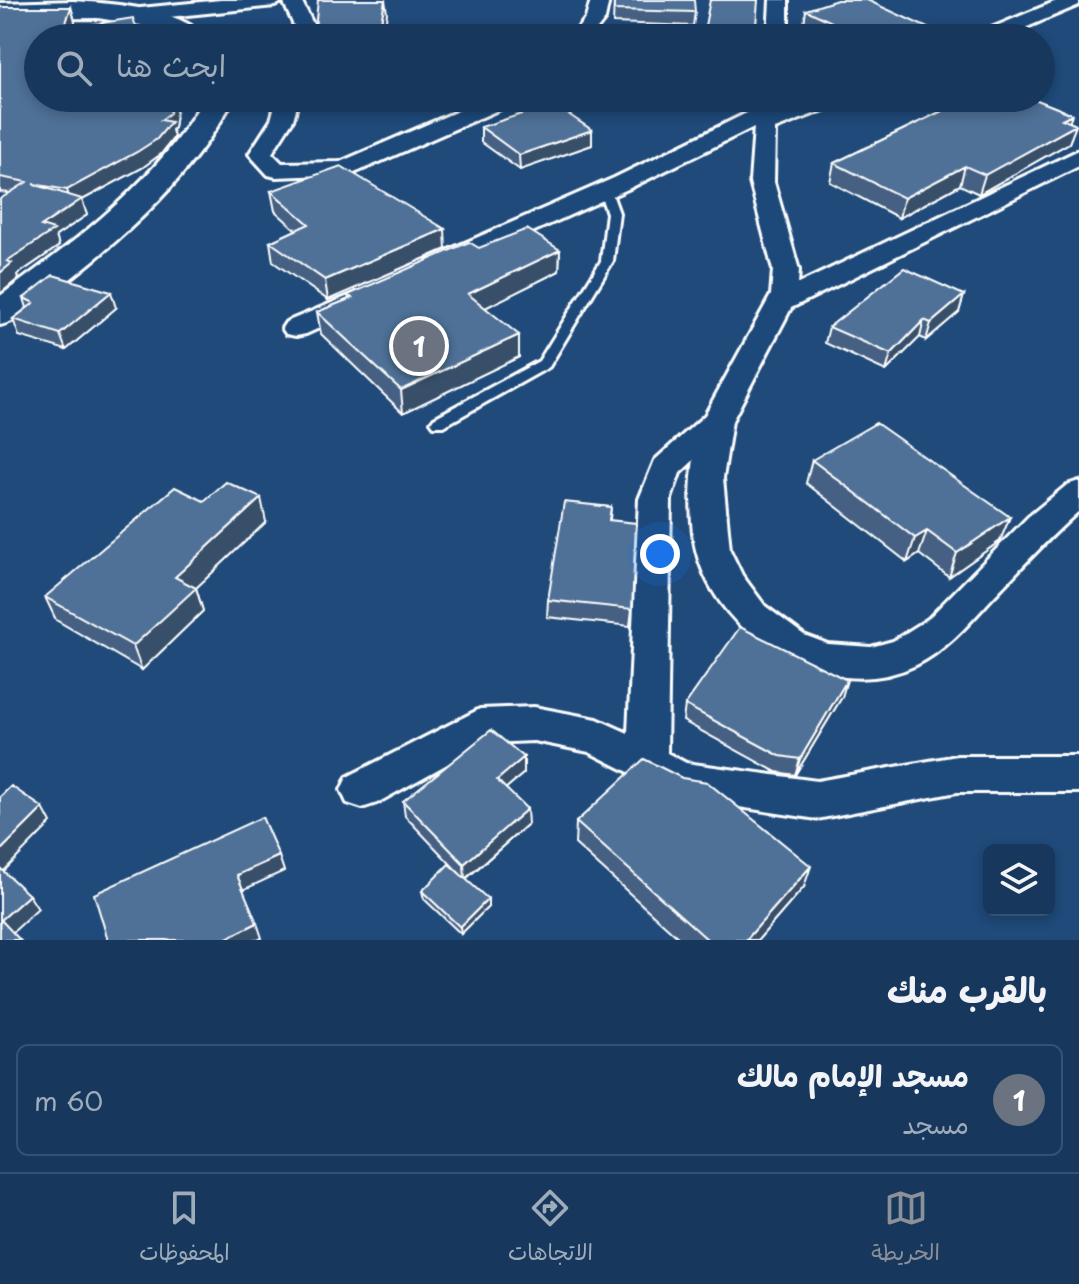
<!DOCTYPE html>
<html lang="ar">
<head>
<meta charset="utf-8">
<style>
	body { margin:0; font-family:"Playpen Sans","Playpen Sans Arabic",sans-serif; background:#244365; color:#f1f3f6; direction:rtl }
	.controls { position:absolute; right:24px; bottom:24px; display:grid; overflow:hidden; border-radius:12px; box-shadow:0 4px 12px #0003 }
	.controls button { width:72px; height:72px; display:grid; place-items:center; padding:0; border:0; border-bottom:2px solid #365272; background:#17385c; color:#f1f3f6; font:40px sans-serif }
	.you { position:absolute; left:660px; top:554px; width:28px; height:28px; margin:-20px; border:6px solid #fff; border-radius:50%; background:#1a73e8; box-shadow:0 0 0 12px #1a73e833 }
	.badge { display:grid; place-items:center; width:52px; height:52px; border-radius:50%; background:#8c9099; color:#fff; font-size:26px; font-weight:700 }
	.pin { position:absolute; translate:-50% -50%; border:4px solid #fff; box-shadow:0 2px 8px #0006 }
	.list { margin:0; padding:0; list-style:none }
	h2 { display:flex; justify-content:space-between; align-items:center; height:104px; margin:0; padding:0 32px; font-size:34px }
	h2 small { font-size:26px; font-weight:400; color:#9eacbb }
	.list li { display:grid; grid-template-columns:52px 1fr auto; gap:24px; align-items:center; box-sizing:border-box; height:112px; margin:0 16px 16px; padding:0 16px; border:2px solid #365272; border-radius:12px }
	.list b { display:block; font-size:30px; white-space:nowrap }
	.list p { margin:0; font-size:26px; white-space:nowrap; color:#9eacbb }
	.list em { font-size:26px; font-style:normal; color:#9eacbb }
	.icon { flex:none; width:44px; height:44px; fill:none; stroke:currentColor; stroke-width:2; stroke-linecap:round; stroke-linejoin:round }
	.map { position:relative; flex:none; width:1079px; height:940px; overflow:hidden; direction:ltr }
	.search { position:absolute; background:#17385c; box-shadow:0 4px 12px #0003; left:24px; right:24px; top:24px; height:88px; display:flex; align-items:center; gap:20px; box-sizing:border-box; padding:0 28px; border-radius:44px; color:#9eacbb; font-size:30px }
	.sheet { height:232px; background:#17385c }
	nav { display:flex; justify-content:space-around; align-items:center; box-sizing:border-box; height:112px; border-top:2px solid #365272; background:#17385c; font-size:22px; color:#9eacbb }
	nav a { display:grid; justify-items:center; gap:4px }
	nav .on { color:#8c9099 }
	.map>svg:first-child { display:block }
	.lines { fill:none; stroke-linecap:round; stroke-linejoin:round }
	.service-casing { stroke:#fff; stroke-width:6 }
	.minor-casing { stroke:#fff; stroke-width:6 }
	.secondary-casing { stroke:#fff; stroke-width:6 }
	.service { fill:#1f4a7a; fill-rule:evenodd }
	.minor { fill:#1f4a7a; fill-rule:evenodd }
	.secondary { fill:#1f4a7a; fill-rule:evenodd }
	.wall { fill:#456182; stroke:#fff; stroke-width:2 }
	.shaded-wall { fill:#384f6a; stroke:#fff; stroke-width:2 }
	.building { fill:#507197; stroke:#fff; stroke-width:2 }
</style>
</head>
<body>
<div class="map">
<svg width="1079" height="940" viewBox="0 0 1079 940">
	<rect width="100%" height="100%" fill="#1f4a7a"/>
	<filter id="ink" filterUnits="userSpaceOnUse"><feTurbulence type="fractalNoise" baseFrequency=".0125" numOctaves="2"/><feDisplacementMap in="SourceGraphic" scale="16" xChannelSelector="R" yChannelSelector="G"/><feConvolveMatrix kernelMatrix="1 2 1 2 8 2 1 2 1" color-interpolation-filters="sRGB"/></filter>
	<g filter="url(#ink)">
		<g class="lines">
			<defs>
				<path id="service" d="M605 187 611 191 619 213 613 261 549 367 444 426H434L431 422 434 418 539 361 601 261 607 213 599 191Z"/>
				<path id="minor" d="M221 0H301L316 30 314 38H294L296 30 283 1 275 6 130 21 121 15 130 9Z
					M591 0H609L605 19 590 38H570L586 18Z
					M770 0H788V38H768Z
					M1059 0H1079V5L1001 38H974L977 34Z
					M277 98H299L293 120 272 153 282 163 340 162 488 98H517L514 103 352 174 276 177 268 175 249 154 271 120Z
					M758 98H780L778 113 815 98H845L842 103 775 129 774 182 799 270 798 284 1079 150V166L791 308 732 421 723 478 730 550 742 575 765 606 804 635 828 644 871 647 893 641 928 619 1028 517 1067 485 1079 481V511C1048 538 1021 568 993 597 970 622 947 650 916 665 829 707 718 639 696 550 690 526 690 484 694 460L680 473 671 499 667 753 686 763 817 781 957 756H1079V792H957L817 819 680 798 589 752 534 741 485 743 377 803 362 808 347 803 341 790 347 777 480 709 534 707 597 719 628 733 639 499 655 460 705 415 771 295 773 270 750 182 754 127 630 188 448 270H430L426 264 430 258 614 178 757 108Z
					M356 293 366 295 370 301 366 307 306 334 296 336 286 334 282 328 286 322Z"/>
				<path id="secondary" d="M73 1C107 3 184 8 204 38H171L140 25 98 18 0 19V3Z
					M204 98H234C193 175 130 233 61 286 42 300 23 320 0 325V296C77 240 157 182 204 98Z"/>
			</defs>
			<use href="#service" class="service-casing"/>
			<use href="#minor" class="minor-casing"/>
			<use href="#secondary" class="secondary-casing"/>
			<use href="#service" class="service"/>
			<use href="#minor" class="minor"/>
			<use href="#secondary" class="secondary"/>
		</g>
		<path class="wall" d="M614 0 695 12 693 26 613 23Z
			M0 7H71L75 21 38 98H178L174 128 172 130 174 137 161 154 142 168 82 200 87 215 56 236 59 246 17 275 18 279 0 294 9 193 0 192Z
			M806 10 930 29 928 38H834L804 23Z
			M912 98H1032L1072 114 1069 122 1076 125 1069 143 979 194 960 185 899 218 830 182 834 163 942 111Z
			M481 127 592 130V145L520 170 481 142Z
			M271 191 446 249 328 300 273 262 270 242 296 230 275 211Z
			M479 248 560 250 559 271 485 308 519 357 403 413 321 334 317 312 349 299 348 295Z
			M964 295 959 312 926 340 920 337 886 371 825 343 829 327Z
			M24 298 116 308 66 350 19 336 13 319 27 308Z
			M812 460 1000 541 949 577 919 554 907 562 806 483Z
			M204 501 266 522 196 588 203 611 142 670 56 620 45 597Z
			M611 507 610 520 632 609 630 626 547 617 548 600Z
			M842 697 795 775 776 772 683 721 685 705Z
			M524 757V773L506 788 528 824 466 879 488 907 461 934 424 899 422 891 459 873 405 816 403 801Z
			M576 822 804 887 758 940H681L575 844Z"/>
		<path class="shaded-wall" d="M385 0 387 13 383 38H378Z
			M71 7 75 21 70 38 64 29Z
			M930 29 928 38H902Z
			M172 98H178L174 128 172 130 174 137 161 154 142 168 82 200 87 215 56 236 59 246 17 275 18 279 0 294V273L7 261 41 226 72 206 67 190 161 120Z
			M954 98H980L948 114 952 99Z
			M1072 114 1067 130 1076 125 1069 143 979 194 985 175 1062 119Z
			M592 130V145L520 170 519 155Z
			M965 166 960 185 899 218 904 198Z
			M445 229 446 249 328 300 325 280Z
			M560 250 559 271 469 316 468 294Z
			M111 292 116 308 66 350 60 334Z
			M964 295 959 312 926 340 931 323Z
			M924 320 920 337 886 371 891 354Z
			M519 335V357L403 413 401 390Z
			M261 498 266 522 196 588 203 611 142 670 133 646 175 577Z
			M1010 517 1000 541 949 577 957 553Z
			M927 531 919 554 907 562 915 538Z
			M847 680 842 697 795 775 800 759Z
			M524 757V773L498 795 497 780Z
			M43 808 51 823 1 874 0 872V851Z
			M527 809 528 824 465 879 464 864Z
			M279 856 284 871 243 890 237 875Z
			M811 866 804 887 758 940H746Z
			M29 895 38 909 11 934 1 920Z
			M488 899V907L461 934 460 927Z
			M257 923 262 938 258 940H223Z"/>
		<path class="building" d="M318 0H385L378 38H314Z
			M614 0H694L695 12 614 10Z
			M710 0H758L755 38 703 36Z
			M837 0H867L930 29 902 38H866L806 10Z
			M0 7H71L64 29 133 18 140 38H38V98H172L170 113 161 120 171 122 157 139 137 152 67 190 33 184 82 199 41 226 54 230 7 261 12 263 0 273V199L27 182 0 177Z
			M969 98H1032L1072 114 1062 119 1076 125 985 175 965 166 904 198 834 163Z
			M553 104 592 130 519 155 481 127Z
			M341 166 445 229 325 280 270 242 309 224 271 191Z
			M527 229 560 250 468 294 519 335 401 390 317 312 352 298 348 295 469 242 479 248Z
			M904 268 964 295 931 323 924 320 891 354 829 327Z
			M53 275 111 292 60 334 13 319 34 303 24 298Z
			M876 423 1010 517 957 553 927 531 915 538 812 460Z
			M226 482 261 498 175 577 196 588 133 646 45 597 175 487 204 501Z
			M564 502 611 507 609 520 636 523 632 609 548 600Z
			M740 627 847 680 800 759 780 756 685 705Z
			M491 730 524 757 497 780 527 809 464 864 403 801Z
			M644 759 682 778 707 782 811 866 746 940H708L576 822Z
			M11 786 43 808 0 851V797Z
			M262 817 279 856 237 875 257 923 223 940H108L94 894Z
			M449 864 488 899 460 927 422 891Z
			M0 868 29 895 1 920 20 940H0Z"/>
	</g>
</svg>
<div class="controls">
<button><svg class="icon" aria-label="layers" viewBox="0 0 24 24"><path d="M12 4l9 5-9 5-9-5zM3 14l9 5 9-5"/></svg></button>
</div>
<div class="you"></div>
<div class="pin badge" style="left:419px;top:346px;background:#6b7280">1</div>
<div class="search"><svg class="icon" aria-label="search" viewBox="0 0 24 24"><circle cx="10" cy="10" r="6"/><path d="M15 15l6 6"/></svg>ابحث هنا</div>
</div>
<section class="sheet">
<h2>بالقرب منك<small></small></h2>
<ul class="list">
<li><span class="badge" style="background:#6b7280">1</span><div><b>مسجد الإمام مالك</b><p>مسجد</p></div><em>60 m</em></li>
</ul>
</section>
<nav>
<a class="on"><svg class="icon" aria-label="map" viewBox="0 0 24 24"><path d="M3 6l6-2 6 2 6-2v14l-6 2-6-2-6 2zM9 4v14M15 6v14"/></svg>الخريطة</a>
<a><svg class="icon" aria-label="directions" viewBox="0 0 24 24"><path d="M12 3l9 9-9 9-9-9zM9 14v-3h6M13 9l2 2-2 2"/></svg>الاتجاهات</a>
<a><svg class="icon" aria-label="saved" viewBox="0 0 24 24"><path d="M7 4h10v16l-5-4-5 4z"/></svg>المحفوظات</a>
</nav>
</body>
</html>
